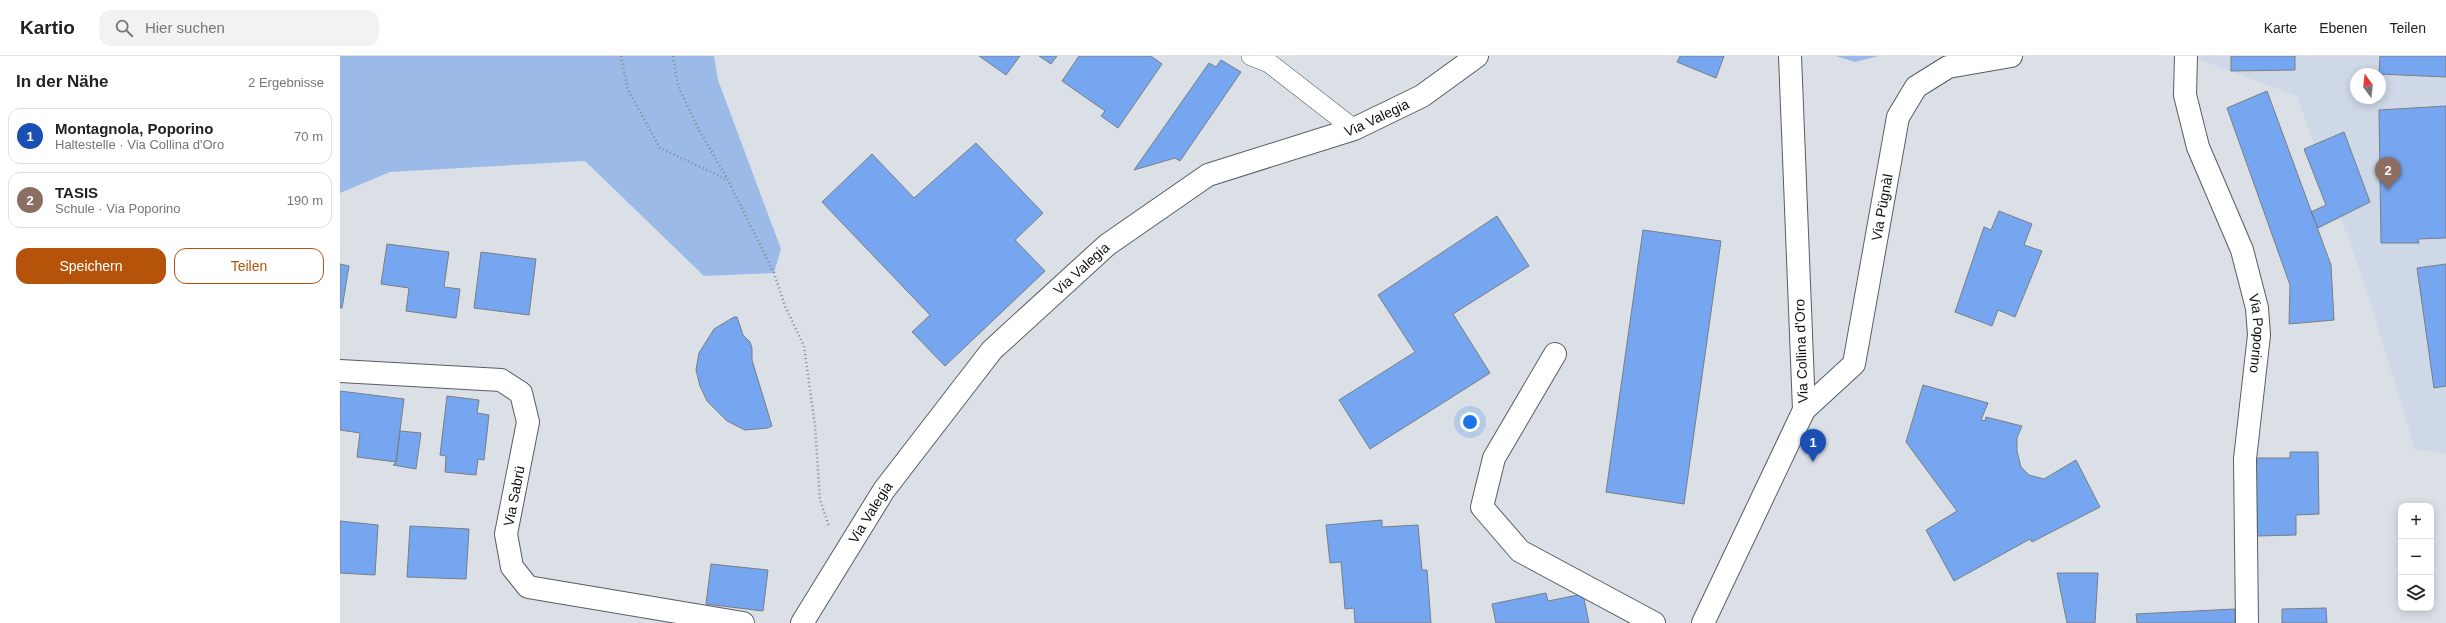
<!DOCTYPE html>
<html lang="de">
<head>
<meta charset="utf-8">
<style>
	body { margin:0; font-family:Helvetica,sans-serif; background:#f2f2f2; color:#222 }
	.controls { position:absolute; right:12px; bottom:12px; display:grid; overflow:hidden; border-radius:8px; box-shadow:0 2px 10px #0003 }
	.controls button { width:36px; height:36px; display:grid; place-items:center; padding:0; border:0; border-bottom:1px solid #e0e0e0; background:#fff; color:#222; font:20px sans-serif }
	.compass { position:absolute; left:2010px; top:12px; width:36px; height:36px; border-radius:50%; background:#fff; box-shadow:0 2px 10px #0003; rotate:345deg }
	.you { position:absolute; left:1130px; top:366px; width:14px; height:14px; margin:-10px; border:3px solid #fff; border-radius:50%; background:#1a73e8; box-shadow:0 0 0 6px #1a73e833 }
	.badge { display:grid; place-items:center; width:26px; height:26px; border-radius:50%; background:#b45309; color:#fff; font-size:13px; font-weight:700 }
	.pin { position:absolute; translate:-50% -33px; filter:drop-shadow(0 1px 2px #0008) }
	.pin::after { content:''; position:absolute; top:21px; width:14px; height:12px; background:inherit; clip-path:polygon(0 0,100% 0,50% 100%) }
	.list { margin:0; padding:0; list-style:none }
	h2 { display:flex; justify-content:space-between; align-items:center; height:52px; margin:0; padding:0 16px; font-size:17px }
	h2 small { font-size:13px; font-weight:400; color:#767676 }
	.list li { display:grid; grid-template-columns:26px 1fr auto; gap:12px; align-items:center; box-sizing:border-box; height:56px; margin:0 8px 8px; padding:0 8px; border:1px solid #e0e0e0; border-radius:12px }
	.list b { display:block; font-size:15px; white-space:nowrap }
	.list p { margin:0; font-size:13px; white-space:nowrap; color:#767676 }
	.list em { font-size:13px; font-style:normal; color:#767676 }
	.actions { display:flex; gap:8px; padding:12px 16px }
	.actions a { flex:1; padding:9px 0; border:1px solid #b45309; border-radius:12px; text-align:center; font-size:14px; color:#b45309 }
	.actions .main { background:#b45309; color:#fff }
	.icon { flex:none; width:22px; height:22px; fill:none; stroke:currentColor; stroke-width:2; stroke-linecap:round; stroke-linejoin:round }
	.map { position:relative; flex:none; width:2106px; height:567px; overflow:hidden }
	header { display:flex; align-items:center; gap:24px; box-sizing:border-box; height:56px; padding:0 20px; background:#fff; border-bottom:1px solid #e0e0e0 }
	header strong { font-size:19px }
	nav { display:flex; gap:22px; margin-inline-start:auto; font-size:14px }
	.search { width:280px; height:36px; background:#f2f2f2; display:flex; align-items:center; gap:10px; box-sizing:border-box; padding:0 14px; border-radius:12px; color:#767676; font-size:15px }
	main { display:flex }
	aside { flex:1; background:#fff }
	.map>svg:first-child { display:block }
	.built { fill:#ced8e6; fill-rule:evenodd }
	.green { fill:#9cbae8 }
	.building { fill:#76a6f0; stroke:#797e85 }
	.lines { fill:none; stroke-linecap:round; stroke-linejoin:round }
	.service-casing { stroke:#585c63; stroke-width:20 }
	.minor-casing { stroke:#585c63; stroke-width:24 }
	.tertiary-casing { stroke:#585c63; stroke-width:24 }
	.path { stroke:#84878c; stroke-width:2.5; stroke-dasharray:1 3; stroke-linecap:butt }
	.service { stroke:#fff; stroke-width:19 }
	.minor { stroke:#fff; stroke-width:22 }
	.tertiary { stroke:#fff; stroke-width:22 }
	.labels { text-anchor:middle; stroke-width:3; stroke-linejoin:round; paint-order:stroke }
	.street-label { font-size:14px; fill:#0d0f11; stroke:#fff }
</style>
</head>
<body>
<header>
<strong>Kartio</strong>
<div class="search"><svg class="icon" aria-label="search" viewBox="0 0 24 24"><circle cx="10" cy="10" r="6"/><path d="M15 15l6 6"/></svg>Hier suchen</div>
<nav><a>Karte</a><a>Ebenen</a><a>Teilen</a></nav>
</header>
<main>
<aside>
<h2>In der Nähe<small>2 Ergebnisse</small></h2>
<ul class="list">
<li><span class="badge" style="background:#1a4fb4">1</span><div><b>Montagnola, Poporino</b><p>Haltestelle · Via Collina d'Oro</p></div><em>70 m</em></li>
<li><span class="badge" style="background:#8d6e63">2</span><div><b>TASIS</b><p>Schule · Via Poporino</p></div><em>190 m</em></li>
</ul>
<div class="actions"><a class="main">Speichern</a><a>Teilen</a></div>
</aside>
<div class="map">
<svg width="2106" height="567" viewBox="0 0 2106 567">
	<rect width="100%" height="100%" fill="#dbe0e7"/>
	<path class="built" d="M1850 0H2106V398L2075 393 2024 226 1957 40ZM2016 18H2040V42H2016Z"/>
	<path class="green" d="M0 0H374L378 24 441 193 434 217 364 220 245 105 50 116 0 137Z
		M1496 0H1539L1515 6Z"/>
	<path class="building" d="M639 0H680L666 19Z
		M699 0H717L711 8Z
		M739 0H811L822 8 778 72 761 60 765 55 722 25Z
		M1340 0H1384L1376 22 1337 6Z
		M1891 0H1955V14L1891 15Z
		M2040 0H2106V21L2039 18Z
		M881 4 901 16 840 105 835 102 794 114 869 7 876 11Z
		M1927 35 1991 209 1994 264 1949 268 1950 229 1887 52Z
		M2106 50V182L2078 183 2079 187H2041L2039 54Z
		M2004 76 2030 146 1978 172 1971 156 1986 149 1964 93Z
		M636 87 703 157 675 184 705 215 605 310 572 276 590 259 482 146 532 98 574 142Z
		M1659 155 1692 168 1684 189 1702 195 1675 261 1658 254 1652 270 1615 256 1644 171 1651 174Z
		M1157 160 1189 210 1113 258 1150 317 1030 393 999 344 1075 296 1038 239Z
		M1303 174 1381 185 1344 448 1266 436Z
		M47 188 109 196 104 231 120 233 116 262 66 255 69 232 41 228Z
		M141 196 196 203 189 259 134 252Z
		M0 208 9 210 2 252H0Z
		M2106 208V330L2094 332 2077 212Z
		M394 261H397L403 279 410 286 412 292V304L432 370 428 372 405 374 387 365 367 345 360 330 356 314 359 297 374 273Z
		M1583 329 1648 347 1641 364 1645 365 1646 361 1682 370 1677 382V395L1681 411 1689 419 1704 423 1736 404 1760 451 1692 486 1690 483 1614 525 1586 474 1617 455 1566 386Z
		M0 335 64 343 56 406 17 401 20 377 0 374Z
		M107 340 139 344 137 357 149 359 144 404 138 403 136 419 105 416 106 400 100 399Z
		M60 375 81 377 76 413 53 409 56 406Z
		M1950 396H1978L1979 458 1956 459V479L1917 480 1916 402H1950Z
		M1042 464V471L1078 469 1082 514H1087L1091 567H1015L1014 552 1005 553 1001 506 990 507 986 469Z
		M0 465 38 469 35 519 0 517Z
		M70 470 129 473 126 523 67 521Z
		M371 508 428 514 423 555 366 548Z
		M1717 517H1758L1755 567H1727Z
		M1206 537 1208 545 1243 538 1249 567H1156L1152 548Z
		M1986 552 1987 567H1942V553Z
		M1895 553V567H1797L1796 558Z"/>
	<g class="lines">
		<defs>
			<path id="service" d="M911 0 929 7 1014 73"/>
			<g id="minor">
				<path id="s1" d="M1846 0 1845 39 1858 91 1902 194 1917 252 1919 279 1905 403 1907 567"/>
				<path d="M1215 298 1154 402 1142 451 1180 495 1314 567"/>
				<path d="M0 315 161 324 181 337 188 366 166 478 172 511 188 531 403 567"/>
				<path id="s2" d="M1464 354 1514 308 1558 61 1576 31 1608 11 1671 0"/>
				<path id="s3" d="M462 567 544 434 652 294 767 189 868 119 1014 73 1082 40 1137 0"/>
			</g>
			<path id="tertiary" d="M1363 567 1464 354 1450 0"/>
		</defs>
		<use href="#service" class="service-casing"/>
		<use href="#minor" class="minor-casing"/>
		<use href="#tertiary" class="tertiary-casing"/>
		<path class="path" d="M281 0 288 34 320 92 388 124
			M333 0 338 30 358 72 388 124 434 217 445 250 464 290 475 370 480 444 489 470"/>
		<use href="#service" class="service"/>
		<use href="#minor" class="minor"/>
		<use href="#tertiary" class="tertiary"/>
	</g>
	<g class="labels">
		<g class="street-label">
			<text dy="5" stroke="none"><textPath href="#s3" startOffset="790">Via Valegia</textPath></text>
			<text dy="5" stroke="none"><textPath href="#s2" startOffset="227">Via Pügnàl</textPath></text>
			<text dy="5" stroke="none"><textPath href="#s3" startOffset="454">Via Valegia</textPath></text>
			<text dy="5" stroke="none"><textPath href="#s1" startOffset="290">Via Poporino</textPath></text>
			<text transform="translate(1461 295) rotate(-92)" y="5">Via Collina d'Oro</text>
			<text transform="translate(174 440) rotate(-79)" y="5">Via Sabrü</text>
			<text dy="5" stroke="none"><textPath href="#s3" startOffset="130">Via Valegia</textPath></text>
		</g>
	</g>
</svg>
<div class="controls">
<button>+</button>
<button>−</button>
<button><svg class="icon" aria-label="layers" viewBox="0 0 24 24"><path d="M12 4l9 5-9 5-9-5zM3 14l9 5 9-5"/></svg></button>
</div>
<svg class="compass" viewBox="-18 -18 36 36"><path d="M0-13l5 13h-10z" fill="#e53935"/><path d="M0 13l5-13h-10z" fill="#767676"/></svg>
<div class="you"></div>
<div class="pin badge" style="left:1473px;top:406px;background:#1a4fb4">1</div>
<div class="pin badge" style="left:2048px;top:134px;background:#8d6e63">2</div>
</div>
</main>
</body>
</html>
